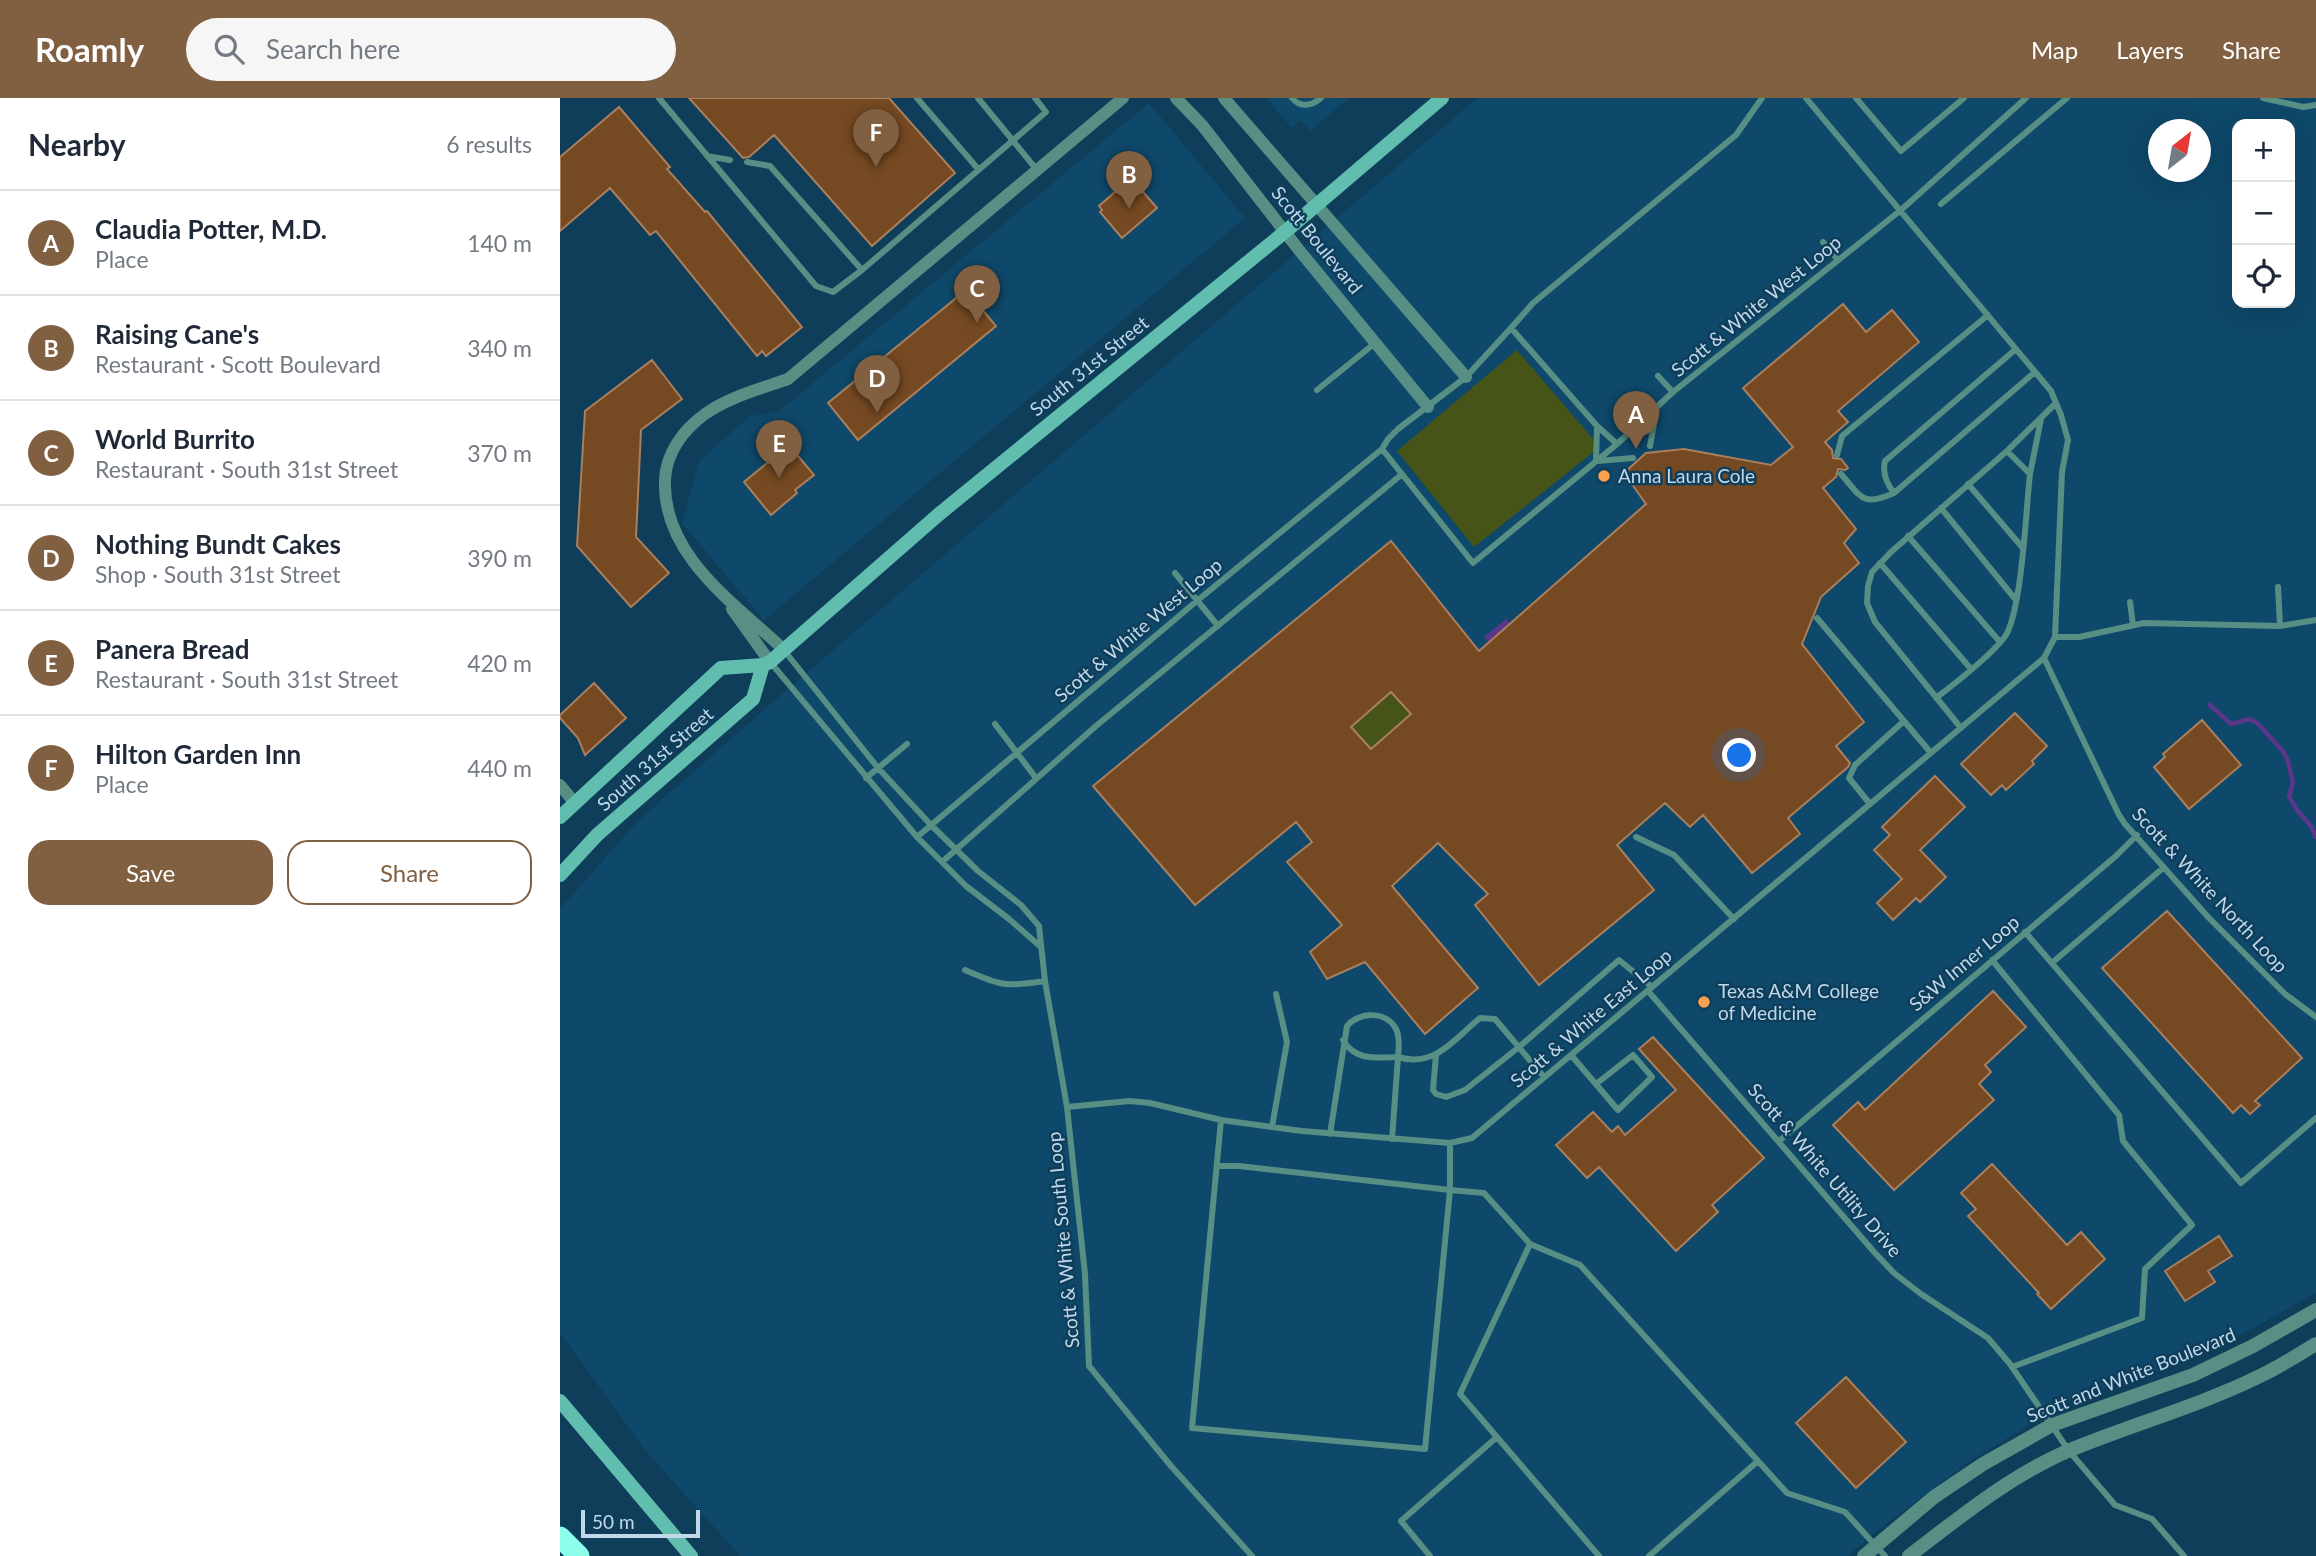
<!DOCTYPE html>
<html lang="en">
<head>
<meta charset="utf-8">
<style>
	body { margin:0; font-family:Lato,sans-serif; background:#f6f6f7; color:#1f2937 }
	.controls { position:absolute; right:21px; top:21px; display:grid; overflow:hidden; border-radius:14px; box-shadow:0 7px 28px #0002 }
	.controls button { width:63px; height:63px; display:grid; place-items:center; padding:0; border:0; border-bottom:2px solid #e0e1e3; background:#fff; color:#1f2937; font:35px sans-serif }
	.compass { position:absolute; left:1588px; top:21px; width:63px; height:63px; border-radius:50%; background:#fff; box-shadow:0 7px 28px #0002; rotate:31deg }
	.scale { position:absolute; left:21px; bottom:18px; width:119px; box-sizing:border-box; padding-left:7px; border:4px solid #c0d8ea; border-top:0; font-size:19px; line-height:24px; white-space:nowrap; color:#c0d8ea; -webkit-text-stroke:5px #0f3e5b; paint-order:stroke }
	.you { position:absolute; left:1180px; top:658px; width:24px; height:24px; margin:-18px; border:5px solid #fff; border-radius:50%; background:#1a73e8; box-shadow:0 0 0 10px #1a73e833 }
	.badge { display:grid; place-items:center; width:46px; height:46px; border-radius:50%; background:#815f41; color:#fff; font-size:23px; font-weight:700 }
	.pin { position:absolute; translate:-50% -58px; filter:drop-shadow(0 2px 4px #0008) }
	.pin::after { content:''; position:absolute; top:37px; width:24px; height:21px; background:inherit; clip-path:polygon(0 0,100% 0,50% 100%) }
	.list { margin:0; padding:0; list-style:none }
	h2 { display:flex; justify-content:space-between; align-items:center; height:91px; margin:0; padding:0 28px; font-size:30px }
	h2 small { font-size:23px; font-weight:400; color:#747a83 }
	.list li { display:grid; grid-template-columns:46px 1fr auto; gap:21px; align-items:center; box-sizing:border-box; height:105px; padding:0 28px; border-top:2px solid #e0e1e3 }
	.list b { display:block; font-size:26px; white-space:nowrap }
	.list p { margin:0; font-size:23px; white-space:nowrap; color:#747a83 }
	.list em { font-size:23px; font-style:normal; color:#747a83 }
	.actions { display:flex; gap:14px; padding:21px 28px }
	.actions a { flex:1; padding:16px 0; border:2px solid #815f41; border-radius:21px; text-align:center; font-size:24px; color:#815f41 }
	.actions .main { background:#815f41; color:#fff }
	.icon { flex:none; width:38px; height:38px; fill:none; stroke:currentColor; stroke-width:2; stroke-linecap:round; stroke-linejoin:round }
	.map { position:relative; flex:none; width:1756px; height:1458px; overflow:hidden }
	header { display:flex; align-items:center; gap:42px; box-sizing:border-box; height:98px; padding:0 35px; background:#815f41; color:#fff }
	header strong { font-size:33px }
	nav { display:flex; gap:38px; margin-inline-start:auto; font-size:24px }
	.search { width:490px; height:63px; background:#f6f6f7; display:flex; align-items:center; gap:18px; box-sizing:border-box; padding:0 24px; border-radius:38px; color:#747a83; font-size:26px }
	main { display:flex }
	aside { flex:1; background:#fff }
	.map>svg:first-child { display:block }
	.built { fill:#0e486a; fill-rule:evenodd }
	.green { fill:#465418 }
	.water { fill:#5b378b }
	.lines { fill:none; stroke-linecap:round; stroke-linejoin:round }
	.stream { stroke:#5b378b; stroke-width:4.5 }
	.building { fill:#754921; stroke:#a97f5d; stroke-width:2; fill-rule:evenodd }
	.service { stroke:#578f84; stroke-width:6 }
	.minor { stroke:#578f84; stroke-width:12 }
	.tertiary { stroke:#578f84; stroke-width:14 }
	.secondary { stroke:#61beae; stroke-width:14 }
	.motorway { stroke:#8cfee9; stroke-width:21 }
	.poi-dot { fill:#f9a04d; stroke:#0f3e5b; stroke-width:2.5 }
	.labels { text-anchor:middle; stroke-width:5; stroke-linejoin:round; paint-order:stroke }
	.street-label { font-size:19px; fill:#c0d8ea; stroke:#0f3e5b }
	.poi-label { font-size:19px; fill:#c0d8ea; stroke:#0f3e5b; text-anchor:start }
</style>
</head>
<body>
<header>
<strong>Roamly</strong>
<div class="search"><svg class="icon" aria-label="search" viewBox="0 0 24 24"><circle cx="10" cy="10" r="6"/><path d="M15 15l6 6"/></svg>Search here</div>
<nav><a>Map</a><a>Layers</a><a>Share</a></nav>
</header>
<main>
<aside>
<h2>Nearby<small>6 results</small></h2>
<ul class="list">
<li><span class="badge">A</span><div><b>Claudia Potter, M.D.</b><p>Place</p></div><em>140 m</em></li>
<li><span class="badge">B</span><div><b>Raising Cane's</b><p>Restaurant · Scott Boulevard</p></div><em>340 m</em></li>
<li><span class="badge">C</span><div><b>World Burrito</b><p>Restaurant · South 31st Street</p></div><em>370 m</em></li>
<li><span class="badge">D</span><div><b>Nothing Bundt Cakes</b><p>Shop · South 31st Street</p></div><em>390 m</em></li>
<li><span class="badge">E</span><div><b>Panera Bread</b><p>Restaurant · South 31st Street</p></div><em>420 m</em></li>
<li><span class="badge">F</span><div><b>Hilton Garden Inn</b><p>Place</p></div><em>440 m</em></li>
</ul>
<div class="actions"><a class="main">Save</a><a>Share</a></div>
</aside>
<div class="map">
<svg width="1756" height="1458" viewBox="0 0 1756 1458">
	<rect width="100%" height="100%" fill="#0f3e5b"/>
	<path class="built" d="M706 0H789L750 33 741 22 732 30Z
		M917 0H1756V1195L1649 1254 1506 1305 1411 1362 1323 1428 1288 1458H180L85 1352 0 1235V811L76 725 207 609ZM1677 26H1730V205H1677ZM1598 32H1640V74H1598Z
		M589 5 685 120 204 522 122 425 139 363 190 318 218 314Z"/>
	<path class="green" d="M957 252 1040 349 914 449 837 353Z
		M891 580 811 651 791 629 831 594Z"/>
	<path class="water" d="M946 521 953 529 932 548 924 539Z"/>
	<g class="lines">
		<path class="stream" d="M1650 607 1671 626 1689 621 1697 625 1723 653 1728 663 1733 685 1729 698 1736 711 1751 728 1756 739"/>
	</g>
	<path class="building" d="M129 0H329L395 75 312 148 214 37 189 59 183 60Z
		M59 9 110 69 107 71 145 114 147 113 242 229 206 258 202 253 197 258 96 133 90 137 50 90 0 133V59Z
		M571 80 597 110 562 140 540 114 542 112 539 108Z
		M406 192 436 228 298 342 268 305Z
		M1283 206 1306 234 1332 212 1359 244 1278 313 1288 324 1265 344 1272 352 1273 360 1281 361 1288 370 1285 372 1278 371 1276 379 1263 390 1296 431 1284 445 1299 465 1261 499 1242 546 1304 624 1276 648 1290 665 1288 669 1228 720 1240 736 1192 775 1143 717 1130 729 1105 705 1057 747 1094 792 979 887 915 807 928 796 878 745 832 788 918 890 865 936 805 864 767 881 750 854 782 827 727 764 752 744 736 724 635 807 533 688 831 443 919 553 1086 406 1064 375 1086 355 1124 351 1211 367 1233 349 1183 290ZM831 594 851 616 811 651 791 629Z
		M92 262 122 301 81 332 76 439 109 475 71 509 17 448 25 313Z
		M229 347 254 377 235 392 237 395 211 417 184 384Z
		M34 585 66 620 25 657 18 640 0 620V617Z
		M1455 615 1487 648 1472 663 1474 666 1446 692 1442 687 1431 697 1401 666Z
		M1642 622 1681 667 1629 711 1594 669 1605 659 1603 656Z
		M1375 678 1405 709 1360 752 1386 779 1360 804 1356 800 1333 822 1317 805 1342 781 1314 752 1330 737 1322 729Z
		M1607 813 1742 960 1695 1003 1700 1007 1690 1016 1681 1007 1673 1015 1542 870Z
		M1433 893 1466 929 1425 967 1431 974 1419 986 1434 1002 1334 1092 1273 1027 1298 1004 1305 1012Z
		M1093 939 1204 1060 1152 1107 1158 1114 1116 1153 1039 1069 1027 1080 996 1047 1033 1014 1052 1034 1058 1028 1065 1037 1116 992 1079 951Z
		M1432 1066 1507 1147 1521 1134 1545 1161 1491 1211 1477 1196 1479 1195 1408 1118 1416 1111 1401 1095Z
		M1659 1138 1672 1158 1648 1173 1655 1184 1625 1203 1605 1173Z
		M1286 1279 1346 1344 1296 1390 1236 1325Z"/>
	<g class="lines">
		<path class="service" d="M99 0 256 188 273 194 302 172 486 14 475 0
			M357 0 419 72
			M418 0 477 72
			M732 0C740 10 752 8 761 0
			M1296 0 1341 53 1404 0
			M1703 0 1743 9 1756 7
			M147 58 170 62
			M187 64 210 68 302 172
			M1381 106 1507 0
			M1263 144 1278 162
			M951 230 973 205 1176 37 1202 0
			M1098 278 1113 294
			M757 292 815 245
			M1057 346 1037 328 951 230 906 279 838 331 828 341 822 351 913 465 1057 346 1113 294 1341 112 1466 0
			M1090 348 1097 309
			M1447 353 1496 305
			M1277 357 1282 338 1428 217
			M1036 363 1037 328
			M1038 363 1073 360
			M1281 376C1302 400 1302 409 1334 395L1475 274
			M1470 376 1481 321
			M1408 386 1462 449
			M1334 395C1327 386 1322 375 1325 363L1456 251
			M1381 410 1456 502
			M1348 438 1440 544
			M1320 465 1411 571
			M615 475 658 528
			M1718 489 1720 528
			M1570 504 1573 527
			M1257 520 1371 655
			M1495 539H1519L1584 525 1720 528 1756 522
			M223 551 318 670 371 727 418 773 461 807 479 828 485 883 507 1009 525 1176 529 1268 611 1368 692 1458
			M1484 560 1559 717 1565 726 1649 820 1725 896 1756 919
			M211 565 357 739 406 788 449 821 481 849
			M1376 600C1397 584 1428 560 1444 540 1462 517 1466 409 1470 376L1447 353 1331 454 1312 474 1308 488 1307 505 1315 524 1401 630
			M435 626 476 680
			M306 680 347 646
			M1310 706 1289 680 1295 667 1344 623
			M357 739 638 502 822 351
			M1076 739 1114 757 1174 821
			M382 764 536 628 841 377
			M1465 834 1681 1085 1756 1020
			M1432 862 1559 1017 1563 1043 1632 1127 1585 1171 1582 1220 1452 1269
			M1493 864 1603 770
			M405 872C441 888 446 889 485 883
			M1088 893 1315 1155 1334 1175 1361 1196 1428 1240 1450 1266 1509 1353 1555 1407 1592 1421 1624 1458
			M783 942C795 963 816 960 838 959L832 1041
			M876 957 873 992 876 996 886 999 905 992 959 949 1059 862 1092 889
			M1011 957 1058 1012 1092 979 1073 957 1036 986
			M507 1009 570 1003 590 1005 661 1022 742 1033 890 1045 912 1040 1484 560 1495 539 1502 374 1508 342 1501 317 1491 293 1246 0
			M712 1029 727 944 716 896
			M770 1036 787 928C798 914 826 912 836 931 840 939 839 950 838 959 875 970 893 942 920 920L935 921 984 979
			M1219 1043 1556 758 1577 737
			M890 1045V1092L924 1095 970 1146 1020 1167 1227 1395 1285 1414 1325 1458
			M657 1068H679L890 1092 865 1351 632 1330C642 1227 651 1125 661 1022
			M970 1146 900 1296 1039 1458
			M870 1458 841 1423 937 1339
			M1089 1458 1198 1363"/>
		<path class="minor" d="M616 0 642 27 739 152 868 309
			M664 0 906 279
			M172 511 210 564
			M223 551C174 505 102 457 105 382 106 355 123 332 145 316 169 299 200 291 228 281L563 0
			M0 687 14 704"/>
		<path class="tertiary" d="M1304 1458 1374 1399 1423 1366 1492 1327 1633 1277 1693 1248 1756 1212
			M1349 1458C1400 1419 1451 1377 1510 1352 1573 1326 1639 1308 1700 1278 1719 1269 1738 1257 1756 1246"/>
		<path class="secondary" d="M0 719 161 570 203 567 210 564 378 417 726 133 882 0
			M0 777 37 737 193 601 203 567
			M0 1303 131 1458"/>
		<path class="motorway" d="M0 1439 19 1458"/>
	</g>
	<g class="poi-dot">
		<circle cx="1044" cy="378" r="7"/>
		<circle cx="1144" cy="904" r="7"/>
	</g>
	<g class="labels">
		<g class="street-label">
			<text transform="translate(757 142) rotate(51)" y="7">Scott Boulevard</text>
			<text transform="translate(1196 208) rotate(-39)" y="7">Scott &amp; White West Loop</text>
			<text transform="translate(529 268) rotate(-39)" y="7">South 31st Street</text>
			<text transform="translate(578 532) rotate(-40)" y="7">Scott &amp; White West Loop</text>
			<text transform="translate(95 661) rotate(-41)" y="7">South 31st Street</text>
			<text transform="translate(1650 792) rotate(47)" y="7">Scott &amp; White North Loop</text>
			<text transform="translate(1404 865) rotate(-40)" y="7">S&amp;W Inner Loop</text>
			<text transform="translate(1031 920) rotate(-40)" y="7">Scott &amp; White East Loop</text>
			<text transform="translate(1265 1072) rotate(49)" y="7">Scott &amp; White Utility Drive</text>
			<text transform="translate(503 1142) rotate(-95)" y="7">Scott &amp; White South Loop</text>
			<text transform="translate(1571 1277) rotate(-22)" y="7">Scott and White Boulevard</text>
		</g>
		<g class="poi-label">
			<text x="1058" y="385">Anna Laura Cole</text>
			<text x="1158" y="900">Texas A&amp;M College<tspan x="1158" dy="22">of Medicine</tspan></text>
		</g>
	</g>
</svg>
<div class="controls">
<button>+</button>
<button>−</button>
<button><svg class="icon" aria-label="locate" viewBox="0 0 24 24"><circle cx="12" cy="12" r="6"/><path d="M12 2v4M12 18v4M2 12h4M18 12h4"/></svg></button>
</div>
<svg class="compass" viewBox="-18 -18 36 36"><path d="M0-13l5 13h-10z" fill="#e53935"/><path d="M0 13l5-13h-10z" fill="#747a83"/></svg>
<div class="scale">50 m</div>
<div class="you"></div>
<div class="pin badge" style="left:1076px;top:351px">A</div>
<div class="pin badge" style="left:569px;top:111px">B</div>
<div class="pin badge" style="left:417px;top:225px">C</div>
<div class="pin badge" style="left:317px;top:315px">D</div>
<div class="pin badge" style="left:219px;top:380px">E</div>
<div class="pin badge" style="left:316px;top:69px">F</div>
</div>
</main>
</body>
</html>
